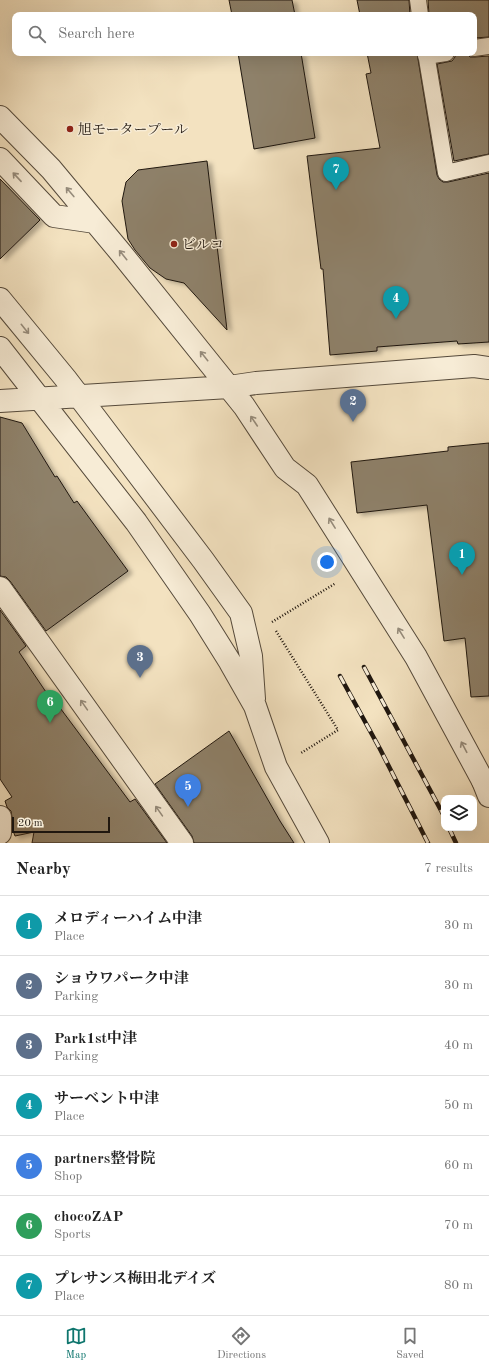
<!DOCTYPE html>
<html lang="en">
<head>
<meta charset="utf-8">
<style>
	body { margin:0; font-family:"Old Standard TT","Noto Serif JP",serif; background:#f6f6f6; color:#222 }
	.controls { position:absolute; right:12px; bottom:12px; display:grid; overflow:hidden; border-radius:8px; box-shadow:0 4px 16px #0002 }
	.controls button { width:36px; height:36px; display:grid; place-items:center; padding:0; border:0; border-bottom:1px solid #e0e0e0; background:#fff; color:#222; font:20px sans-serif }
	.scale { position:absolute; left:12px; bottom:10px; width:98px; box-sizing:border-box; padding-left:4px; border:2px solid #20170f; border-top:0; font-size:11px; line-height:14px; white-space:nowrap; color:#20170f; -webkit-text-stroke:3px #f7ecd6; paint-order:stroke }
	.you { position:absolute; left:327px; top:562px; width:14px; height:14px; margin:-10px; border:3px solid #fff; border-radius:50%; background:#1a73e8; box-shadow:0 0 0 6px #1a73e833 }
	.badge { display:grid; place-items:center; width:26px; height:26px; border-radius:50%; background:#0f766e; color:#fff; font-size:13px; font-weight:700 }
	.pin { position:absolute; translate:-50% -33px; filter:drop-shadow(0 1px 2px #0008) }
	.pin::after { content:''; position:absolute; top:21px; width:14px; height:12px; background:inherit; clip-path:polygon(0 0,100% 0,50% 100%) }
	.list { margin:0; padding:0; list-style:none }
	h2 { display:flex; justify-content:space-between; align-items:center; height:52px; margin:0; padding:0 16px; font-size:17px }
	h2 small { font-size:13px; font-weight:400; color:#767676 }
	.list li { display:grid; grid-template-columns:26px 1fr auto; gap:12px; align-items:center; box-sizing:border-box; height:60px; padding:0 16px; border-top:1px solid #e0e0e0 }
	.list b { display:block; font-size:15px; white-space:nowrap }
	.list p { margin:0; font-size:13px; white-space:nowrap; color:#767676 }
	.list em { font-size:13px; font-style:normal; color:#767676 }
	.icon { flex:none; width:22px; height:22px; fill:none; stroke:currentColor; stroke-width:2; stroke-linecap:round; stroke-linejoin:round }
	.map { position:relative; flex:none; width:489px; height:843px; overflow:hidden }
	.search { position:absolute; background:#fff; box-shadow:0 4px 16px #0002; left:12px; right:12px; top:12px; height:44px; display:flex; align-items:center; gap:10px; box-sizing:border-box; padding:0 14px; border-radius:8px; color:#767676; font-size:15px }
	.sheet { height:472px; background:#fff }
	nav { display:flex; justify-content:space-around; align-items:center; box-sizing:border-box; height:56px; border-top:1px solid #e0e0e0; background:#fff; font-size:11px; color:#767676 }
	nav a { display:grid; justify-items:center; gap:2px }
	nav .on { color:#0f766e }
	.map>svg:first-child { display:block }
	.building { fill:#8e816b; stroke:#20170f; filter:url(#shadow) }
	.lines { fill:none; stroke-linecap:round; stroke-linejoin:round }
	.service-casing { stroke:#554a3b; stroke-width:18 }
	.minor-casing { stroke:#554a3b; stroke-width:24 }
	.tertiary-casing { stroke:#554a3b; stroke-width:24 }
	.path { stroke:#20170f; stroke-width:2.5; stroke-dasharray:1 2; stroke-linecap:butt }
	.service { stroke:#f7ecd6; stroke-width:16 }
	.minor { stroke:#f7ecd6; stroke-width:22 }
	.tertiary { stroke:#f7ecd6; stroke-width:22 }
	.rail-casing { stroke:#20170f; stroke-width:4.5 }
	.rail { stroke:#f7ecd6; stroke-width:3; stroke-dasharray:9; stroke-linecap:butt }
	.oneway { stroke:#968c7c }
	.poi-dot { fill:#8f2418; stroke:#f7ecd6; stroke-width:1.5 }
	.labels { text-anchor:middle; stroke-width:3; stroke-linejoin:round; paint-order:stroke }
	.poi-label { font-size:14px; fill:#20170f; stroke:#f7ecd6; text-anchor:start }
</style>
</head>
<body>
<div class="map">
<svg width="489" height="843" viewBox="0 0 489 843">
	<defs>
		<filter id="shadow"><feDropShadow dx="4.5" dy="2.5" stdDeviation="2" flood-color="#0004"/></filter>
	</defs>
	<rect width="100%" height="100%" fill="#f3e2c0"/>
	<filter id="stains"><feTurbulence type="fractalNoise" baseFrequency=".005" numOctaves="4"/><feColorMatrix values="0 0 0 0 .2 0 0 0 0 .09 0 0 0 0 .02 0 0 0 .5 -.17"/></filter>
	<radialGradient id="worn" r=".72"><stop offset=".6" stop-color="#630" stop-opacity="0"/><stop offset="1" stop-color="#630" stop-opacity=".3"/></radialGradient>
	<path class="building" d="M229 0H292L295 15H232Z
		M357 0H409L410 15H360Z
		M428 0H489V37L474 38V15H429Z
		M238 53H301L315 138 254 149Z
		M367 53H417L437 175 439 179 443 182H448L489 173V342L458 344 457 341 377 347V351L330 355 323 269H321L307 156 380 148 366 74 371 73Z
		M455 53H466L470 57H475L489 56V154L454 161 437 64 452 61 455 57Z
		M207 161 227 330 184 283 166 279 150 268 135 250 128 239 122 201 126 182 138 170Z
		M0 179 40 220 0 259Z
		M0 417 22 423 55 477 57 476 74 503 77 501 128 571 46 631 10 581 6 577 0 576Z
		M489 443V696L471 697 465 638 444 641 427 505 357 513 351 462 448 451V447Z
		M0 610 26 646 19 652 48 695 49 693 130 802 135 799 167 843H32L34 832 15 836 12 828V817L11 811 7 807 5 801 12 797 0 779Z
		M229 731 280 821 294 843H194L192 836 155 784Z"/>
	<g class="lines">
		<defs>
			<path id="service" d="M418 0 420 15
				M474 48 489 46
				M426 53 446 173 489 163
				M426 56 446 53"/>
			<path id="minor" d="M0 117 51 169 121 253 244 406 285 468 307 485 416 657 483 781
				M0 159 54 216 95 222
				M0 299 65 378 94 416 203 560 241 613 251 656 254 699
				M0 348 136 522 200 614 230 662 255 706 276 767 318 843
				M0 401 229 387 256 383 474 366 489 368
				M0 588 182 843
				M0 817V833"/>
			<path id="tertiary" d="M489 780 483 781 489 796"/>
		</defs>
		<use href="#service" class="service-casing"/>
		<use href="#minor" class="minor-casing"/>
		<use href="#tertiary" class="tertiary-casing"/>
		<path class="path" d="M272 622 336 583
			M276 631 338 730 301 753"/>
		<use href="#service" class="service"/>
		<use href="#minor" class="minor"/>
		<use href="#tertiary" class="tertiary"/>
		<defs>
			<path id="rail" d="M364 667 444 816
				M340 676 380 749 428 843
				M449 828 456 843"/>
		</defs>
		<use href="#rail" class="rail-casing"/>
		<use href="#rail" class="rail"/>
	</g>
	<defs><path id="oneway-shaft" d="M-6 0H5M1.5-3L5.5 0L1.5 3" fill="none" stroke-width="1.6" stroke-linecap="round" stroke-linejoin="round"/></defs>
	<g class="oneway">
		<use href="#oneway-shaft" transform="translate(17 177) rotate(-133)"/>
		<use href="#oneway-shaft" transform="translate(70 192) rotate(-130)"/>
		<use href="#oneway-shaft" transform="translate(123 255) rotate(-129)"/>
		<use href="#oneway-shaft" transform="translate(25 329) rotate(51)"/>
		<use href="#oneway-shaft" transform="translate(204 356) rotate(-129)"/>
		<use href="#oneway-shaft" transform="translate(254 421) rotate(-124)"/>
		<use href="#oneway-shaft" transform="translate(332 523) rotate(-122)"/>
		<use href="#oneway-shaft" transform="translate(401 633) rotate(-122)"/>
		<use href="#oneway-shaft" transform="translate(84 705) rotate(-125)"/>
		<use href="#oneway-shaft" transform="translate(464 747) rotate(-118)"/>
		<use href="#oneway-shaft" transform="translate(159 811) rotate(-125)"/>
	</g>
	<g class="poi-dot">
		<circle cx="70" cy="129" r="4"/>
		<circle cx="174" cy="244" r="4"/>
	</g>
	<g class="labels">
		<g class="poi-label">
			<text x="78" y="134">旭モータープール</text>
			<text x="182" y="249">ビルコ</text>
		</g>
	</g>
	<rect width="100%" height="100%" filter="url(#stains)"/>
	<rect width="100%" height="100%" fill="url(#worn)"/>
</svg>
<div class="controls">
<button><svg class="icon" aria-label="layers" viewBox="0 0 24 24"><path d="M12 4l9 5-9 5-9-5zM3 14l9 5 9-5"/></svg></button>
</div>
<div class="scale">20 m</div>
<div class="you"></div>
<div class="pin badge" style="left:462px;top:575px;background:#0f9aa8">1</div>
<div class="pin badge" style="left:353px;top:422px;background:#5c6f8a">2</div>
<div class="pin badge" style="left:140px;top:678px;background:#5c6f8a">3</div>
<div class="pin badge" style="left:396px;top:319px;background:#0f9aa8">4</div>
<div class="pin badge" style="left:188px;top:807px;background:#3f7fe0">5</div>
<div class="pin badge" style="left:50px;top:723px;background:#2e9e5b">6</div>
<div class="pin badge" style="left:336px;top:190px;background:#0f9aa8">7</div>
<div class="search"><svg class="icon" aria-label="search" viewBox="0 0 24 24"><circle cx="10" cy="10" r="6"/><path d="M15 15l6 6"/></svg>Search here</div>
</div>
<section class="sheet">
<h2>Nearby<small>7 results</small></h2>
<ul class="list">
<li><span class="badge" style="background:#0f9aa8">1</span><div><b>メロディーハイム中津</b><p>Place</p></div><em>30 m</em></li>
<li><span class="badge" style="background:#5c6f8a">2</span><div><b>ショウワパーク中津</b><p>Parking</p></div><em>30 m</em></li>
<li><span class="badge" style="background:#5c6f8a">3</span><div><b>Park1st中津</b><p>Parking</p></div><em>40 m</em></li>
<li><span class="badge" style="background:#0f9aa8">4</span><div><b>サーベント中津</b><p>Place</p></div><em>50 m</em></li>
<li><span class="badge" style="background:#3f7fe0">5</span><div><b>partners整骨院</b><p>Shop</p></div><em>60 m</em></li>
<li><span class="badge" style="background:#2e9e5b">6</span><div><b>chocoZAP</b><p>Sports</p></div><em>70 m</em></li>
<li><span class="badge" style="background:#0f9aa8">7</span><div><b>プレサンス梅田北デイズ</b><p>Place</p></div><em>80 m</em></li>
</ul>
</section>
<nav>
<a class="on"><svg class="icon" aria-label="map" viewBox="0 0 24 24"><path d="M3 6l6-2 6 2 6-2v14l-6 2-6-2-6 2zM9 4v14M15 6v14"/></svg>Map</a>
<a><svg class="icon" aria-label="directions" viewBox="0 0 24 24"><path d="M12 3l9 9-9 9-9-9zM9 14v-3h6M13 9l2 2-2 2"/></svg>Directions</a>
<a><svg class="icon" aria-label="saved" viewBox="0 0 24 24"><path d="M7 4h10v16l-5-4-5 4z"/></svg>Saved</a>
</nav>
</body>
</html>
